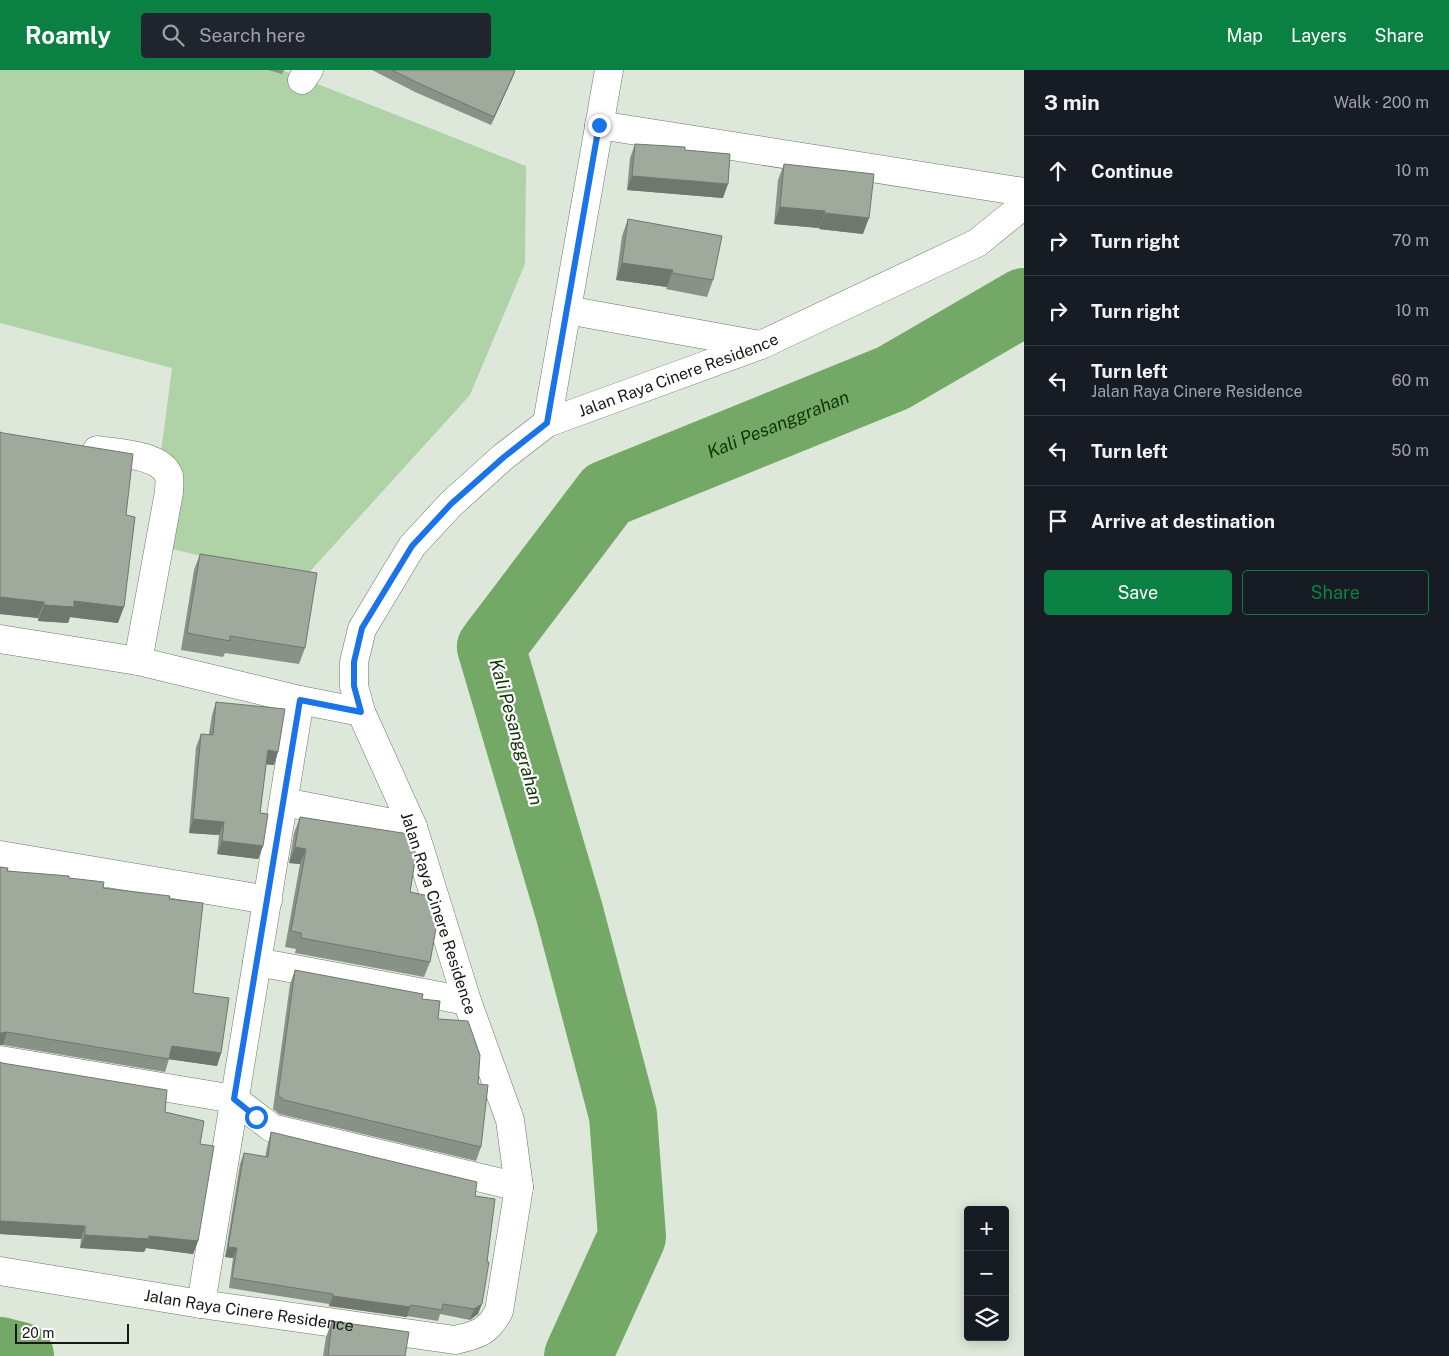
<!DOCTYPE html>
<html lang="en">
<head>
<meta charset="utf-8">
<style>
	body { margin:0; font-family:"Public Sans",sans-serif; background:#20242c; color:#f1f3f6 }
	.controls { position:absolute; right:15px; bottom:15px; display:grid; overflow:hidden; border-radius:5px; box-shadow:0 2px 12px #0003 }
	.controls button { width:45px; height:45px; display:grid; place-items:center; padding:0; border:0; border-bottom:1px solid #363941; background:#171b24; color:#f1f3f6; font:25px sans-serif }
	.scale { position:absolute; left:15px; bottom:12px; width:114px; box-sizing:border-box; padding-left:5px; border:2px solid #151914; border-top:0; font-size:14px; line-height:18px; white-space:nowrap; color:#151914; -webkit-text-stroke:4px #fff; paint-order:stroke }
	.stop { position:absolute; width:15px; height:15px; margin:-11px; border:4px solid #1a73e8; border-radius:50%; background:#fff }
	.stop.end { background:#1a73e8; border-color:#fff; box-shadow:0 1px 5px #0008 }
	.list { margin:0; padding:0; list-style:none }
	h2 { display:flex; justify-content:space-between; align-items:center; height:65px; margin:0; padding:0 20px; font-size:21px }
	h2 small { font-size:16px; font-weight:400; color:#9ea1a6 }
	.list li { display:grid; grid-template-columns:32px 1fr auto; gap:15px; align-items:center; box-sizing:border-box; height:70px; padding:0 20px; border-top:1px solid #363941 }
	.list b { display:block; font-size:19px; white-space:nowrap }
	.list p { margin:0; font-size:16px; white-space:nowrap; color:#9ea1a6 }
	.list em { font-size:16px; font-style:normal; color:#9ea1a6 }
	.actions { display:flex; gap:10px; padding:15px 20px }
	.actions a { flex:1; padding:11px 0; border:1px solid #0b8043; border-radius:5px; text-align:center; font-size:18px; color:#0b8043 }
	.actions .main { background:#0b8043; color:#fff }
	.icon { flex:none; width:28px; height:28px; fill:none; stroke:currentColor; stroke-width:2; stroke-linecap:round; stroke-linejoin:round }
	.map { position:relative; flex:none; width:1024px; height:1286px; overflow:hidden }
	header { display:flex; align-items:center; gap:30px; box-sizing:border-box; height:70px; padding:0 25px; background:#0b8043; color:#fff }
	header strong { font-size:24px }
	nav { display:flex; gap:28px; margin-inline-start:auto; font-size:18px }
	.search { width:350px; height:45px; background:#20242c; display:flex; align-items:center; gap:12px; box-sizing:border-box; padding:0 18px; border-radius:5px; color:#9ea1a6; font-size:19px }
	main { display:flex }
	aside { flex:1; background:#171b24 }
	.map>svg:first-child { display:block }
	.green { fill:#b0d2a7 }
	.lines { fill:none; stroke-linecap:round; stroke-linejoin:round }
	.river { stroke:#73a866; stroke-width:68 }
	.street-casing { stroke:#6c766a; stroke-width:29 }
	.street { stroke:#fff; stroke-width:28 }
	.wall { fill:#899287 }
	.shaded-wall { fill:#6f776e }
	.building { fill:#9faa9d; stroke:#6f776e }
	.route { stroke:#1a73e8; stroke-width:6 }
	.labels { text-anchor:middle; stroke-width:4.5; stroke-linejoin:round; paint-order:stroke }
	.street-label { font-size:16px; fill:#151914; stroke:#fff }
	.water-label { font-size:18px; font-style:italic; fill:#113406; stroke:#fff }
</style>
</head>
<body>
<header>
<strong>Roamly</strong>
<div class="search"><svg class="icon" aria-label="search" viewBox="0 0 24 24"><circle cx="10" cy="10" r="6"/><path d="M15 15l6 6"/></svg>Search here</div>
<nav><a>Map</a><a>Layers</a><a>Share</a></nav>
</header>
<main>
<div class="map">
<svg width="1024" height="1286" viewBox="0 0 1024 1286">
	<rect width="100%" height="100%" fill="#dde8da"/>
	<path class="green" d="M0 0H282L526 96 525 194 470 325 303 509 149 474 172 298 0 253Z"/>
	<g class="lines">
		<g class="river">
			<path d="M0 1281 20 1286"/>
			<path id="s1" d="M578 1286 632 1167 623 1045 569 841 491 577 607 424 893 308 1024 232"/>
		</g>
		<defs>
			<g id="street">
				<path d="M302 10 309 0"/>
				<path d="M599 55 1024 122"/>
				<path d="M567 240 760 275"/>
				<path d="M547 353 609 0"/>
				<path d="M97 380C117 383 161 384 169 406 170 411 169 417 169 422L138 591"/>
				<path d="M0 569 138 591 300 630 361 642"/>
				<path d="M284 732 413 757"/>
				<path d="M0 785 268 830"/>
				<path d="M257 892 467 931"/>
				<path d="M0 990 234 1029 272 1058 519 1117"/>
				<path id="s2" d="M0 1201 201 1234 455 1270C478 1265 488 1262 499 1241L519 1117 510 1050 467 931 413 757 361 642 354 616V592L362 559 412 476 451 434 503 387 547 353 761 275 977 173 1024 135"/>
				<path d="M201 1234 300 630"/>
			</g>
		</defs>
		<use href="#street" class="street-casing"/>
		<use href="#street" class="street"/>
	</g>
	<path class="wall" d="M268 0H284L282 4Z
		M372 0H514L515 1 491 55 415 22Z
		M635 74 685 80 723 128 627 120 630 88Z
		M784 94 863 164 819 159V158L774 154 778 110Z
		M628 149 713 210 707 227 666 219 667 217 616 210 622 166Z
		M0 362 126 445 118 553 70 547 68 553 38 551V548L0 544Z
		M200 484 305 578 299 594 225 583 223 587 181 580 194 500Z
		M216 632 274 695 266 694 260 743 263 776 258 789 217 784 219 765 189 763 196 677 201 664H209L212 645Z
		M300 747 410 822 430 892 424 907 295 883 296 879 285 877 300 794 289 793 294 763Z
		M7 801 69 808 103 818 169 829 193 923 221 983 217 996 169 989 165 1002 3 975Z
		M295 900 422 929 438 949 478 1014 481 1077 476 1091 279 1044 273 1039 290 914Z
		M0 992 165 1042 200 1074 198 1171 193 1184 146 1178 144 1182 80 1178 81 1169 0 1164Z
		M271 1062 475 1126 478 1244 470 1250 440 1244 438 1251 407 1246V1247L329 1236V1234L229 1218 233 1188 225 1187 240 1094 244 1083 265 1087 268 1073Z
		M332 1251 405 1286H323L326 1267Z"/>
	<path class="shaded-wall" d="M515 1 512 9 491 55 494 47Z
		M632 106 728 114 723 128 627 120Z
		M780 137 825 141 819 158 774 154Z
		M825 143 869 148 863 164 819 159Z
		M622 193 673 200 667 217 616 210Z
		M0 527 44 532 38 548 0 544Z
		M74 531 124 537 118 553 70 547 68 553 38 551 44 535Z
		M268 680 278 682 274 695 263 694Z
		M193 749 224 752 219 765 189 763Z
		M222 771 263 776 258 789 217 784Z
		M295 777 306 779 300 794 289 793Z
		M7 962 3 975H0V963Z
		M172 976 221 983 217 996 167 989Z
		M0 1151 85 1156 81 1169 0 1164Z
		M85 1165 149 1166 198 1171 193 1184 146 1178 144 1182 80 1178Z
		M228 1177 237 1178 233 1188 225 1187Z
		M333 1226 410 1237 407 1247 329 1236Z
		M482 1234 478 1244 470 1250 474 1239Z"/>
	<path class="building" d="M392 0H514L515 1 494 47 418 13Z
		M635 74 685 77V80L730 84 728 114 632 106Z
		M784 94 874 104 869 148 825 143V141L780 137Z
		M628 149 722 166 713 210 672 203 673 200 622 193Z
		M0 362 3 363 133 384 126 445 135 447 124 537 74 531V537L44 535V532L0 527Z
		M200 484 317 503 305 578 230 566V571L187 563Z
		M216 632 285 639 278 682 268 680 260 743 268 744 263 776 222 771 224 752 193 749 201 664 213 665Z
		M300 747 409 764 416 785 410 822 429 826 437 853 430 892 301 868V863L291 861 306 779 295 777Z
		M0 797 8 798 7 801 69 806V808L104 812 103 818 170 826 169 829 203 833 193 923 229 928 221 983 172 976 169 989 7 962 0 963Z
		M295 900 423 924 422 929 440 931 438 949 468 951 480 985 478 1014 488 1015 481 1077 284 1030 278 1025Z
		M0 992 2 993 167 1020 165 1042 204 1051 200 1074 214 1076 198 1171 149 1166V1169L85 1165V1156L0 1151Z
		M271 1062 477 1112 475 1126 495 1129 487 1192H489L482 1234 474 1239 443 1234 442 1240 411 1235 410 1237 333 1226V1224L232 1208 237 1178 228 1177 244 1083 268 1087Z
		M332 1251 409 1262 405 1286H328Z"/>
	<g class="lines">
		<path class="route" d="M256 1047 234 1029 300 630 361 642 354 616V592L362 558 412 476 451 434 504 387 547 353 599 55"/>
	</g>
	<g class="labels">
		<g class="street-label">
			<text dy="6" stroke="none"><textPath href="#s2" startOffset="1648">Jalan Raya Cinere Residence</textPath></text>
			<text transform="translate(439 843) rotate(72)" y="6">Jalan Raya Cinere Residence</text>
			<text dy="6" stroke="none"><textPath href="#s2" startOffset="252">Jalan Raya Cinere Residence</textPath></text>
		</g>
		<g class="water-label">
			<text dy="6" stroke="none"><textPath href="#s1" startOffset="1116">Kali Pesanggrahan</textPath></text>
			<text transform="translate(516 662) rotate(74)" y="6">Kali Pesanggrahan</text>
		</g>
	</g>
</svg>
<div class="controls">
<button>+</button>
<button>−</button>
<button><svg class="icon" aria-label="layers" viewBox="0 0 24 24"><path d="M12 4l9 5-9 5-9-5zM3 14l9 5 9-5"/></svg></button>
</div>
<div class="scale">20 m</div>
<div class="stop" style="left:256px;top:1047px"></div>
<div class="stop end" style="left:599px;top:55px"></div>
</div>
<aside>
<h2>3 min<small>Walk · 200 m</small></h2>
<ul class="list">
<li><svg class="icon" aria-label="ahead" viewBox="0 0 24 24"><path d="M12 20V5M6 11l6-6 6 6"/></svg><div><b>Continue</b></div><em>10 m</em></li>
<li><svg class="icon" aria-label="right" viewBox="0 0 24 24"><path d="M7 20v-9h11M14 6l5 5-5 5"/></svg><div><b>Turn right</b></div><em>70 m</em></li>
<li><svg class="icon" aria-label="right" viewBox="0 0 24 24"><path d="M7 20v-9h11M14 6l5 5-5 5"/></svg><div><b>Turn right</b></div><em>10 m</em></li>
<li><svg class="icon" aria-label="left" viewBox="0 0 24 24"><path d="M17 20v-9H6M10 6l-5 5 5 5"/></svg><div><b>Turn left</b><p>Jalan Raya Cinere Residence</p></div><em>60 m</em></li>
<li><svg class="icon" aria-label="left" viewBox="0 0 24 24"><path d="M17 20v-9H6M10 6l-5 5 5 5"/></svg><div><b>Turn left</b></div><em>50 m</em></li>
<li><svg class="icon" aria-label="arrive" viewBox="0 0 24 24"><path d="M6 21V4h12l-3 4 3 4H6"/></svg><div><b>Arrive at destination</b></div></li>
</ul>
<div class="actions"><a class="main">Save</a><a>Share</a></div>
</aside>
</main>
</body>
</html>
